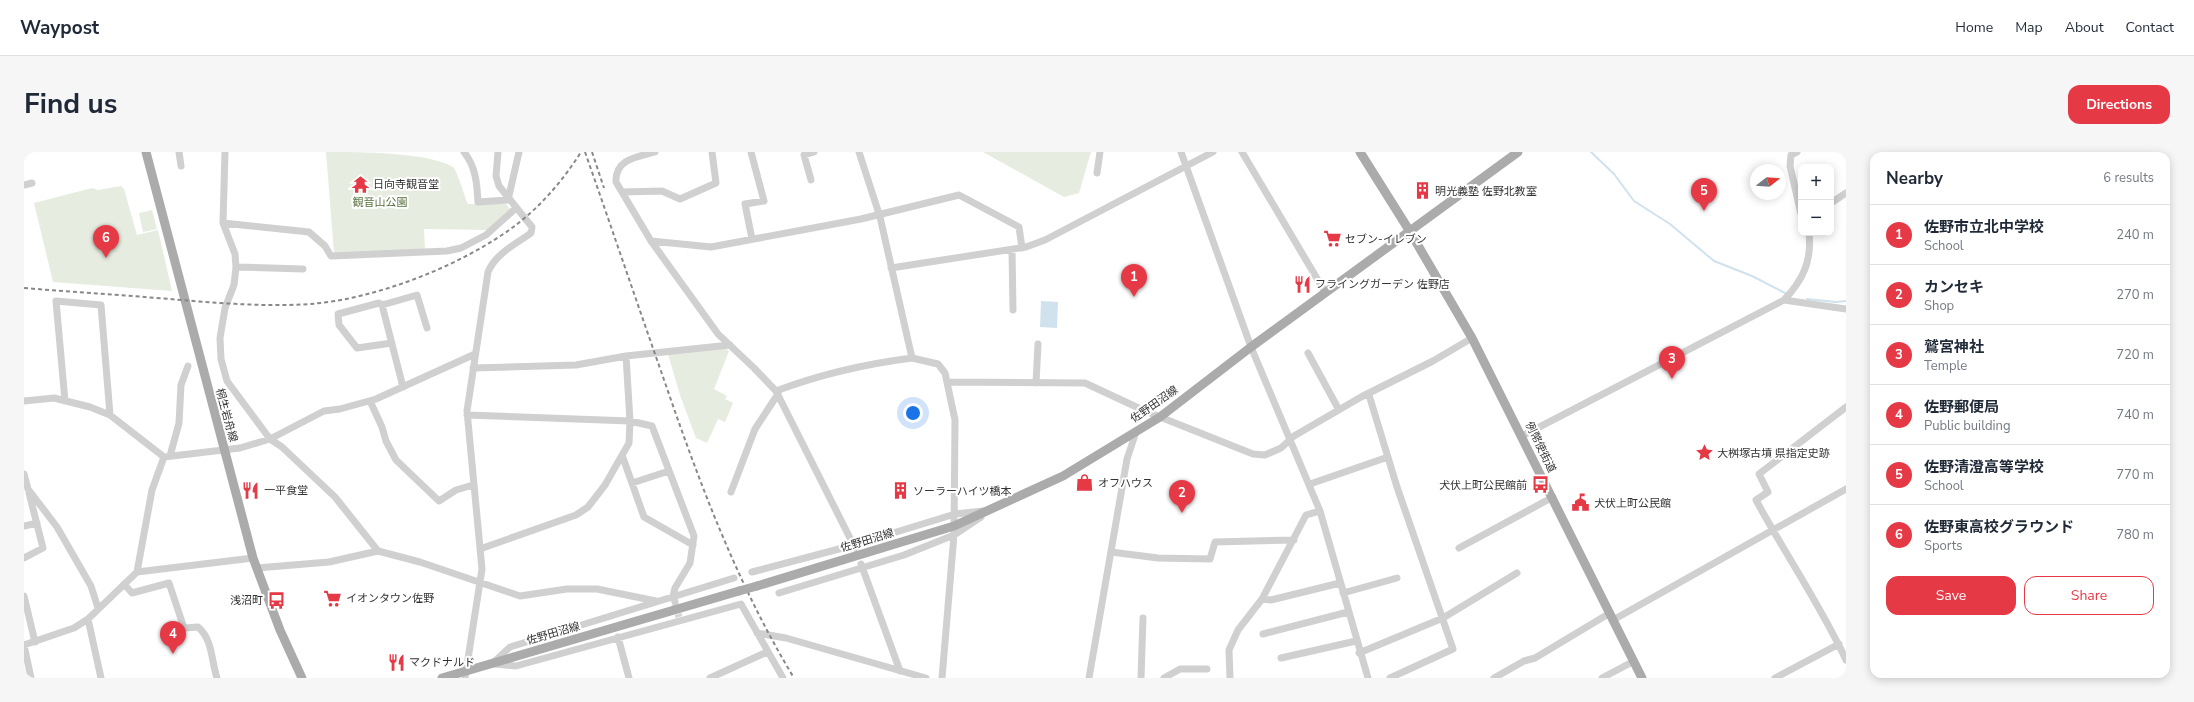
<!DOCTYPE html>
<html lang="en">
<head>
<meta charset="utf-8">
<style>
	body { margin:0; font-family:"Nunito Sans","Noto Sans JP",sans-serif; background:#f6f6f7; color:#1f2937 }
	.controls { position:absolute; right:12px; top:12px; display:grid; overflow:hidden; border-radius:8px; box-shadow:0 2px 10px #0003 }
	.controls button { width:36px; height:36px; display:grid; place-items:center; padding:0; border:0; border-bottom:1px solid #e0e1e3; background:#fff; color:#1f2937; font:20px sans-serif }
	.compass { position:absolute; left:1726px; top:12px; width:36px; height:36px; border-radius:50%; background:#fff; box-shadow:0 2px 10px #0003; rotate:73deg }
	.you { position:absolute; left:889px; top:261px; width:14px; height:14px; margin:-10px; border:3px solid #fff; border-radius:50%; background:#1a73e8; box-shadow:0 0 0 6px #1a73e833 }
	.badge { display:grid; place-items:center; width:26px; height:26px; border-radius:50%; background:#e63946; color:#fff; font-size:13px; font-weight:700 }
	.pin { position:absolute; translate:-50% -33px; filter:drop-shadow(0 1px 2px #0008) }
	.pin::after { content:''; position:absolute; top:21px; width:14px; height:12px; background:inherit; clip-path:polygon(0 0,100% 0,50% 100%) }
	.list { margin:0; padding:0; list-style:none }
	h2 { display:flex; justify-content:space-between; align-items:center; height:52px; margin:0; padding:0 16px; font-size:17px }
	h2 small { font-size:13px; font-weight:400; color:#747a83 }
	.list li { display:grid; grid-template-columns:26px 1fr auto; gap:12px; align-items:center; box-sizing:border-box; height:60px; padding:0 16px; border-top:1px solid #e0e1e3 }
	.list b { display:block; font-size:15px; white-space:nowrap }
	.list p { margin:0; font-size:13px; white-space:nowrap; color:#747a83 }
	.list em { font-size:13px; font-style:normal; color:#747a83 }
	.actions { display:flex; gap:8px; padding:12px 16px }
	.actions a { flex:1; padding:9px 0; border:1px solid #e63946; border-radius:12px; text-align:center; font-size:14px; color:#e63946 }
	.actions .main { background:#e63946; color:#fff }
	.map { position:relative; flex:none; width:1822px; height:526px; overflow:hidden; border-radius:12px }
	header { display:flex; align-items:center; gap:24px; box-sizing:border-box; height:56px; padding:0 20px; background:#fff; border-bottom:1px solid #e0e1e3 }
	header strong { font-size:19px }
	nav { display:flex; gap:22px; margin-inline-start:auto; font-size:14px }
	.intro { display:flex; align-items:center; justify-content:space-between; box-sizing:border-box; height:96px; padding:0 24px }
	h1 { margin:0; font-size:28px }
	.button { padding:10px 18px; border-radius:12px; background:#e63946; color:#fff; font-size:14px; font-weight:700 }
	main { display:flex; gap:24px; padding:0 24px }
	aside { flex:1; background:#fff; border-radius:12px; box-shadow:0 2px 10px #0003 }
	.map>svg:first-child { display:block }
	.green { fill:#e6ecdf }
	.water { fill:#cfe2ee }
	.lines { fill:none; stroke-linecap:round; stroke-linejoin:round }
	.stream { stroke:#cfe2ee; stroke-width:2 }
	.minor-tunnel { stroke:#d6d6d6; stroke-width:7; stroke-dasharray:7 3.5; stroke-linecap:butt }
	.minor { stroke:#d0d0d0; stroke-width:7 }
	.major { stroke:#ababab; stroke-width:9 }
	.rail { stroke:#888; stroke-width:2; stroke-dasharray:4 3; stroke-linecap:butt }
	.major-bridge { stroke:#ababab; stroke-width:9 }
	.labels { text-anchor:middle; stroke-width:4; stroke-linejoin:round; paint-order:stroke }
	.poi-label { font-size:11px; fill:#333; stroke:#fff; text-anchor:start }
	.park-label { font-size:11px; fill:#56703f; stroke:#fff }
	.street-label { font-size:11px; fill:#333; stroke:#fff }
</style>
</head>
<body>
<header>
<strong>Waypost</strong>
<nav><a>Home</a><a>Map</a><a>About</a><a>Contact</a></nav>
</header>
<div class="intro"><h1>Find us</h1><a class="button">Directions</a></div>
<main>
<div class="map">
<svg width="1822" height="526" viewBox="0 0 1822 526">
	<rect width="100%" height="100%" fill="#fff"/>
	<path class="green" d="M302 0C337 0 402 0 429 15 434 20 440 44 444 52H482L487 58 464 78 400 77 401 98 310 101Z
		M959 0H1067L1055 41 1040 45Z
		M97 34 100 37 113 83 134 78 148 139 29 130 10 51 68 36 74 38Z
		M128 58 133 77 119 80 115 61Z
		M701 196 705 199 690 237 703 244 701 247 709 251 701 270 694 267 683 291 672 286 656 243 644 202Z"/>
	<path class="water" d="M1017 149 1034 150 1033 176 1016 175Z"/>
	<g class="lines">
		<path class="stream" d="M1567 0 1590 22 1610 49 1646 72 1690 109 1728 124 1761 141
			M1783 147 1812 150 1822 149"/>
		<path class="minor-tunnel" d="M651 452 655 465"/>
		<path class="minor" d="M155 0 157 14
			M201 0 199 71 211 102 212 115 210 133 201 156 196 186 197 207 203 229 246 287 258 295 311 345 354 399
			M440 0C452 15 453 32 454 50L484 48 495 0
			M631 0C613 5 591 7 592 30L627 89 694 182 730 216 752 239 831 396
			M727 0 740 49 721 52 728 87
			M835 0 856 65 888 206 914 212 921 221 931 268 930 383 918 526
			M1157 0 1227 195 1296 359 1344 526
			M1218 0 1301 140
			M1773 0 1767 3 1766 14 1777 62
			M1073 21 1076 0
			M787 28 780 3 790 0
			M0 33 8 31
			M598 40 638 39 656 47 692 31 688 0
			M1807 51 1822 41
			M199 71 285 80 301 94 307 104 423 99 437 96 462 83 492 56
			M627 89 687 95 837 67 935 43 995 75 998 96
			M988 98 989 158
			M212 115 279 117
			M867 116 1002 95 1021 88 1189 0
			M1760 148 1822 157
			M358 153 393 143 403 176
			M368 191 333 196 315 173 314 162 355 151 358 153 379 235
			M1284 201 1315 258
			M449 216 552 213 602 204 706 193
			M924 230 1061 231 1121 259 1229 302 1241 303 1257 296 1270 284 1337 245 1409 209 1448 186
			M1012 231 1014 192
			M752 239C797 222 841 212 888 206
			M1345 243 1373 335 1429 497 1366 526
			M0 249 30 246 66 255 86 263 140 305
			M41 249 32 149 77 153 86 263
			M346 249 358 275 362 289 372 308 415 349 432 338 449 333
			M1822 255 1735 322 1744 340 1732 348C1761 402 1796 452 1822 508
			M443 263 606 269 628 274 670 384 666 411 651 436 649 444 651 450
			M1498 284 1760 148C1779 128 1788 109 1785 81
			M598 303 620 365 669 393
			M146 304 155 271 157 233 164 214
			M0 322 4 337 33 375 67 434 74 456
			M608 331 645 319
			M1286 332 1364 305
			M707 340 731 277 754 242
			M0 374 13 371
			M1435 396 1529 345
			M456 397 552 363 564 355 581 333 605 291 606 269 602 204
			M1087 400 1134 406 1186 407 1191 390 1270 388
			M0 406 19 396 5 341
			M837 412 876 519
			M233 416 305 410 354 399 396 410 496 444 543 437H573L632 449
			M113 420 229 406
			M728 420 830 393 931 362 959 359
			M100 432 108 441 145 431 160 476 174 475C189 488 187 508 193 526
			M755 441 880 403 930 383 957 365
			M1319 441 1373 426
			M0 444 11 490
			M1238 447 1247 448 1316 431
			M64 467 77 526
			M1589 468 1822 337
			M733 481 762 486 902 526
			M1239 482 1324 460
			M594 485 605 526
			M0 493 50 476 64 467 113 420 128 338 140 305 216 296 246 287 300 259 316 257 352 247 451 202
			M0 493 7 526
			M1335 501 1419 466 1493 421
			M1257 506 1332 489
			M470 510 486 495 710 426
			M471 512 492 514 717 452 759 526
			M441 526 458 417 443 259 464 120C472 101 492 92 507 81L508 75 475 34 472 24 474 0
			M686 526 743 500
			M1065 526 1103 307 1112 280
			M1117 526 1119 466
			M1140 526 1156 517H1183
			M1206 526 1205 498 1214 478 1238 447 1282 363 1296 359
			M1470 526 1500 509 1511 506 1586 461
			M1578 526 1610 509
			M1751 526 1815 492"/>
		<path class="major" d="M122 0 229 406 256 478 278 526
			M1336 0 1385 78 1448 186 1618 526
			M733 434 930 374 1039 324 1136 265 1227 195 1494 0
			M418 526 715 439"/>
		<path class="rail" d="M561 0C587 74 612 148 638 222 674 327 712 430 770 526
			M568 0 580 36
			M0 136C49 140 97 143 146 147 192 151 240 155 286 152 353 147 439 113 492 73 518 53 540 27 557 0"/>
		<path class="major-bridge" d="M715 439 733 434"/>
	</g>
	<defs>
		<symbol id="temple-bare" viewBox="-9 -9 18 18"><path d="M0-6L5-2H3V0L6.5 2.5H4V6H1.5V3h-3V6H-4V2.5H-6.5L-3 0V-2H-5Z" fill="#e63946" stroke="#fff" stroke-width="2.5" paint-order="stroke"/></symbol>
		<symbol id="building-bare" viewBox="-9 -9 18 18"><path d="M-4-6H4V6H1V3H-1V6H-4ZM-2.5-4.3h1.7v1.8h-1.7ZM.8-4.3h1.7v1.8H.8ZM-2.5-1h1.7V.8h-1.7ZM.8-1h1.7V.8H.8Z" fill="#e63946" stroke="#fff" stroke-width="2.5" paint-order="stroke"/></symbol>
		<symbol id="supermarket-bare" viewBox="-9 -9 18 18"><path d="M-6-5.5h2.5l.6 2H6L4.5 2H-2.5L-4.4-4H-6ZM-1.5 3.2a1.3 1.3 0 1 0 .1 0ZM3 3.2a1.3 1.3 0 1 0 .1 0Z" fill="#e63946" stroke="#fff" stroke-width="2.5" paint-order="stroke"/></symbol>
		<symbol id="restaurant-bare" viewBox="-9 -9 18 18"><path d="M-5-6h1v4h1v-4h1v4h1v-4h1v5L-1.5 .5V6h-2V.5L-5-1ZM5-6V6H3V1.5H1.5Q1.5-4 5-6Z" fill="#e63946" stroke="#fff" stroke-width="2.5" paint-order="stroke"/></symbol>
		<symbol id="sight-bare" viewBox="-9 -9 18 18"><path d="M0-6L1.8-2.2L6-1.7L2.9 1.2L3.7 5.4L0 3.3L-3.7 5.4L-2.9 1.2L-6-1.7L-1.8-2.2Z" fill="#e63946" stroke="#fff" stroke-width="2.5" paint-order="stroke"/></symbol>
		<symbol id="shop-bare" viewBox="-9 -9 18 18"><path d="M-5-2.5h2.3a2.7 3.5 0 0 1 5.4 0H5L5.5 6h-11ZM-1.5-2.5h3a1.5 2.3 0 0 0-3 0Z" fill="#e63946" stroke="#fff" stroke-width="2.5" paint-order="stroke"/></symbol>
		<symbol id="bus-bare" viewBox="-9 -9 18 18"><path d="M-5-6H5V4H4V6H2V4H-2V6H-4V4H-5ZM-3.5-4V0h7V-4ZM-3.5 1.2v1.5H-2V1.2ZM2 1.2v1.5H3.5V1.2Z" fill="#e63946" stroke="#fff" stroke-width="2.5" paint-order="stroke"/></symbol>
		<symbol id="civic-bare" viewBox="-9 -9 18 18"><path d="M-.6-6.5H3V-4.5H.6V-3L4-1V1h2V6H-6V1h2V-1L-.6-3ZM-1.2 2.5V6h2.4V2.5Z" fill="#e63946" stroke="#fff" stroke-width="2.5" paint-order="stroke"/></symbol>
	</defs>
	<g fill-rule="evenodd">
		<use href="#temple-bare" x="324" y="20" width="25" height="25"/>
		<use href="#building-bare" x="1386" y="26" width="25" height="25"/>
		<use href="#supermarket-bare" x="1296" y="74" width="25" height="25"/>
		<use href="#restaurant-bare" x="1266" y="120" width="25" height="25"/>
		<use href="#sight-bare" x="1668" y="288" width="25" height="25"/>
		<use href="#shop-bare" x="1048" y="318" width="25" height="25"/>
		<use href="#bus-bare" x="1504" y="320" width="25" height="25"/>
		<use href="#restaurant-bare" x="214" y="326" width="25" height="25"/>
		<use href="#building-bare" x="864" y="326" width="25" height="25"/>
		<use href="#civic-bare" x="1544" y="338" width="25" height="25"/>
		<use href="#supermarket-bare" x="296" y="434" width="25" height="25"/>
		<use href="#bus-bare" x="240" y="436" width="25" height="25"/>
		<use href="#restaurant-bare" x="360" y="498" width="25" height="25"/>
	</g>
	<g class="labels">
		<g class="poi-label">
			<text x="349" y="36">日向寺観音堂</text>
			<text x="1411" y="43">明光義塾 佐野北教室</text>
			<text x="1321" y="91">セブン-イレブン</text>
			<text x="1291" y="136">フライングガーデン 佐野店</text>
			<text x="1693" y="305">大桝塚古墳 県指定史跡</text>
			<text x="1074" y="335">オフハウス</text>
			<text x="1503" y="337" text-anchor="end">犬伏上町公民館前</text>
			<text x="240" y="342">一平食堂</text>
			<text x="889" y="343">ソーラーハイツ橋本</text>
			<text x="1570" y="355">犬伏上町公民館</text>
			<text x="322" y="450">イオンタウン佐野</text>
			<text x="239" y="452" text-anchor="end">浅沼町</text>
			<text x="385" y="514">マクドナルド</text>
		</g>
		<g class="park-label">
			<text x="356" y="54">観音山公園</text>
		</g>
		<g class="street-label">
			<text transform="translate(1130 252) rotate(-35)" y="4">佐野田沼線</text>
			<text transform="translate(203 263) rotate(75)" y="4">桐生岩舟線</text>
			<text transform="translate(1517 295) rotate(64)" y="4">例幣使街道</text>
			<text transform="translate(843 388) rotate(-17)" y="4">佐野田沼線</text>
			<text transform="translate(529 481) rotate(-16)" y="4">佐野田沼線</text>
		</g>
	</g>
</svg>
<div class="controls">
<button>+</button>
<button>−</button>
</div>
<svg class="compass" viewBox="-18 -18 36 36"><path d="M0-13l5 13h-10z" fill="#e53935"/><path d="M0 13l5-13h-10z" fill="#747a83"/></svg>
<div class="you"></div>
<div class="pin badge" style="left:1110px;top:145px">1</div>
<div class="pin badge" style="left:1158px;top:361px">2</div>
<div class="pin badge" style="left:1648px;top:227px">3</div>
<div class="pin badge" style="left:149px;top:502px">4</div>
<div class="pin badge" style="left:1680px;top:59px">5</div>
<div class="pin badge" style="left:82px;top:106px">6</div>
</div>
<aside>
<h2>Nearby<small>6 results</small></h2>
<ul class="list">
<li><span class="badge">1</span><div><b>佐野市立北中学校</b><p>School</p></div><em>240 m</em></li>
<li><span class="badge">2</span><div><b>カンセキ</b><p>Shop</p></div><em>270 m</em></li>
<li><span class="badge">3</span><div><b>鷲宮神社</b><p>Temple</p></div><em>720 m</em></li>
<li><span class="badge">4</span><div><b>佐野郵便局</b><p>Public building</p></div><em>740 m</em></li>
<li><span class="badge">5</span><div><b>佐野清澄高等学校</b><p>School</p></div><em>770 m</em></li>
<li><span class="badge">6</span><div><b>佐野東高校グラウンド</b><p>Sports</p></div><em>780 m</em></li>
</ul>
<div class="actions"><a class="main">Save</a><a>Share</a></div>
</aside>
</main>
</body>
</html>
